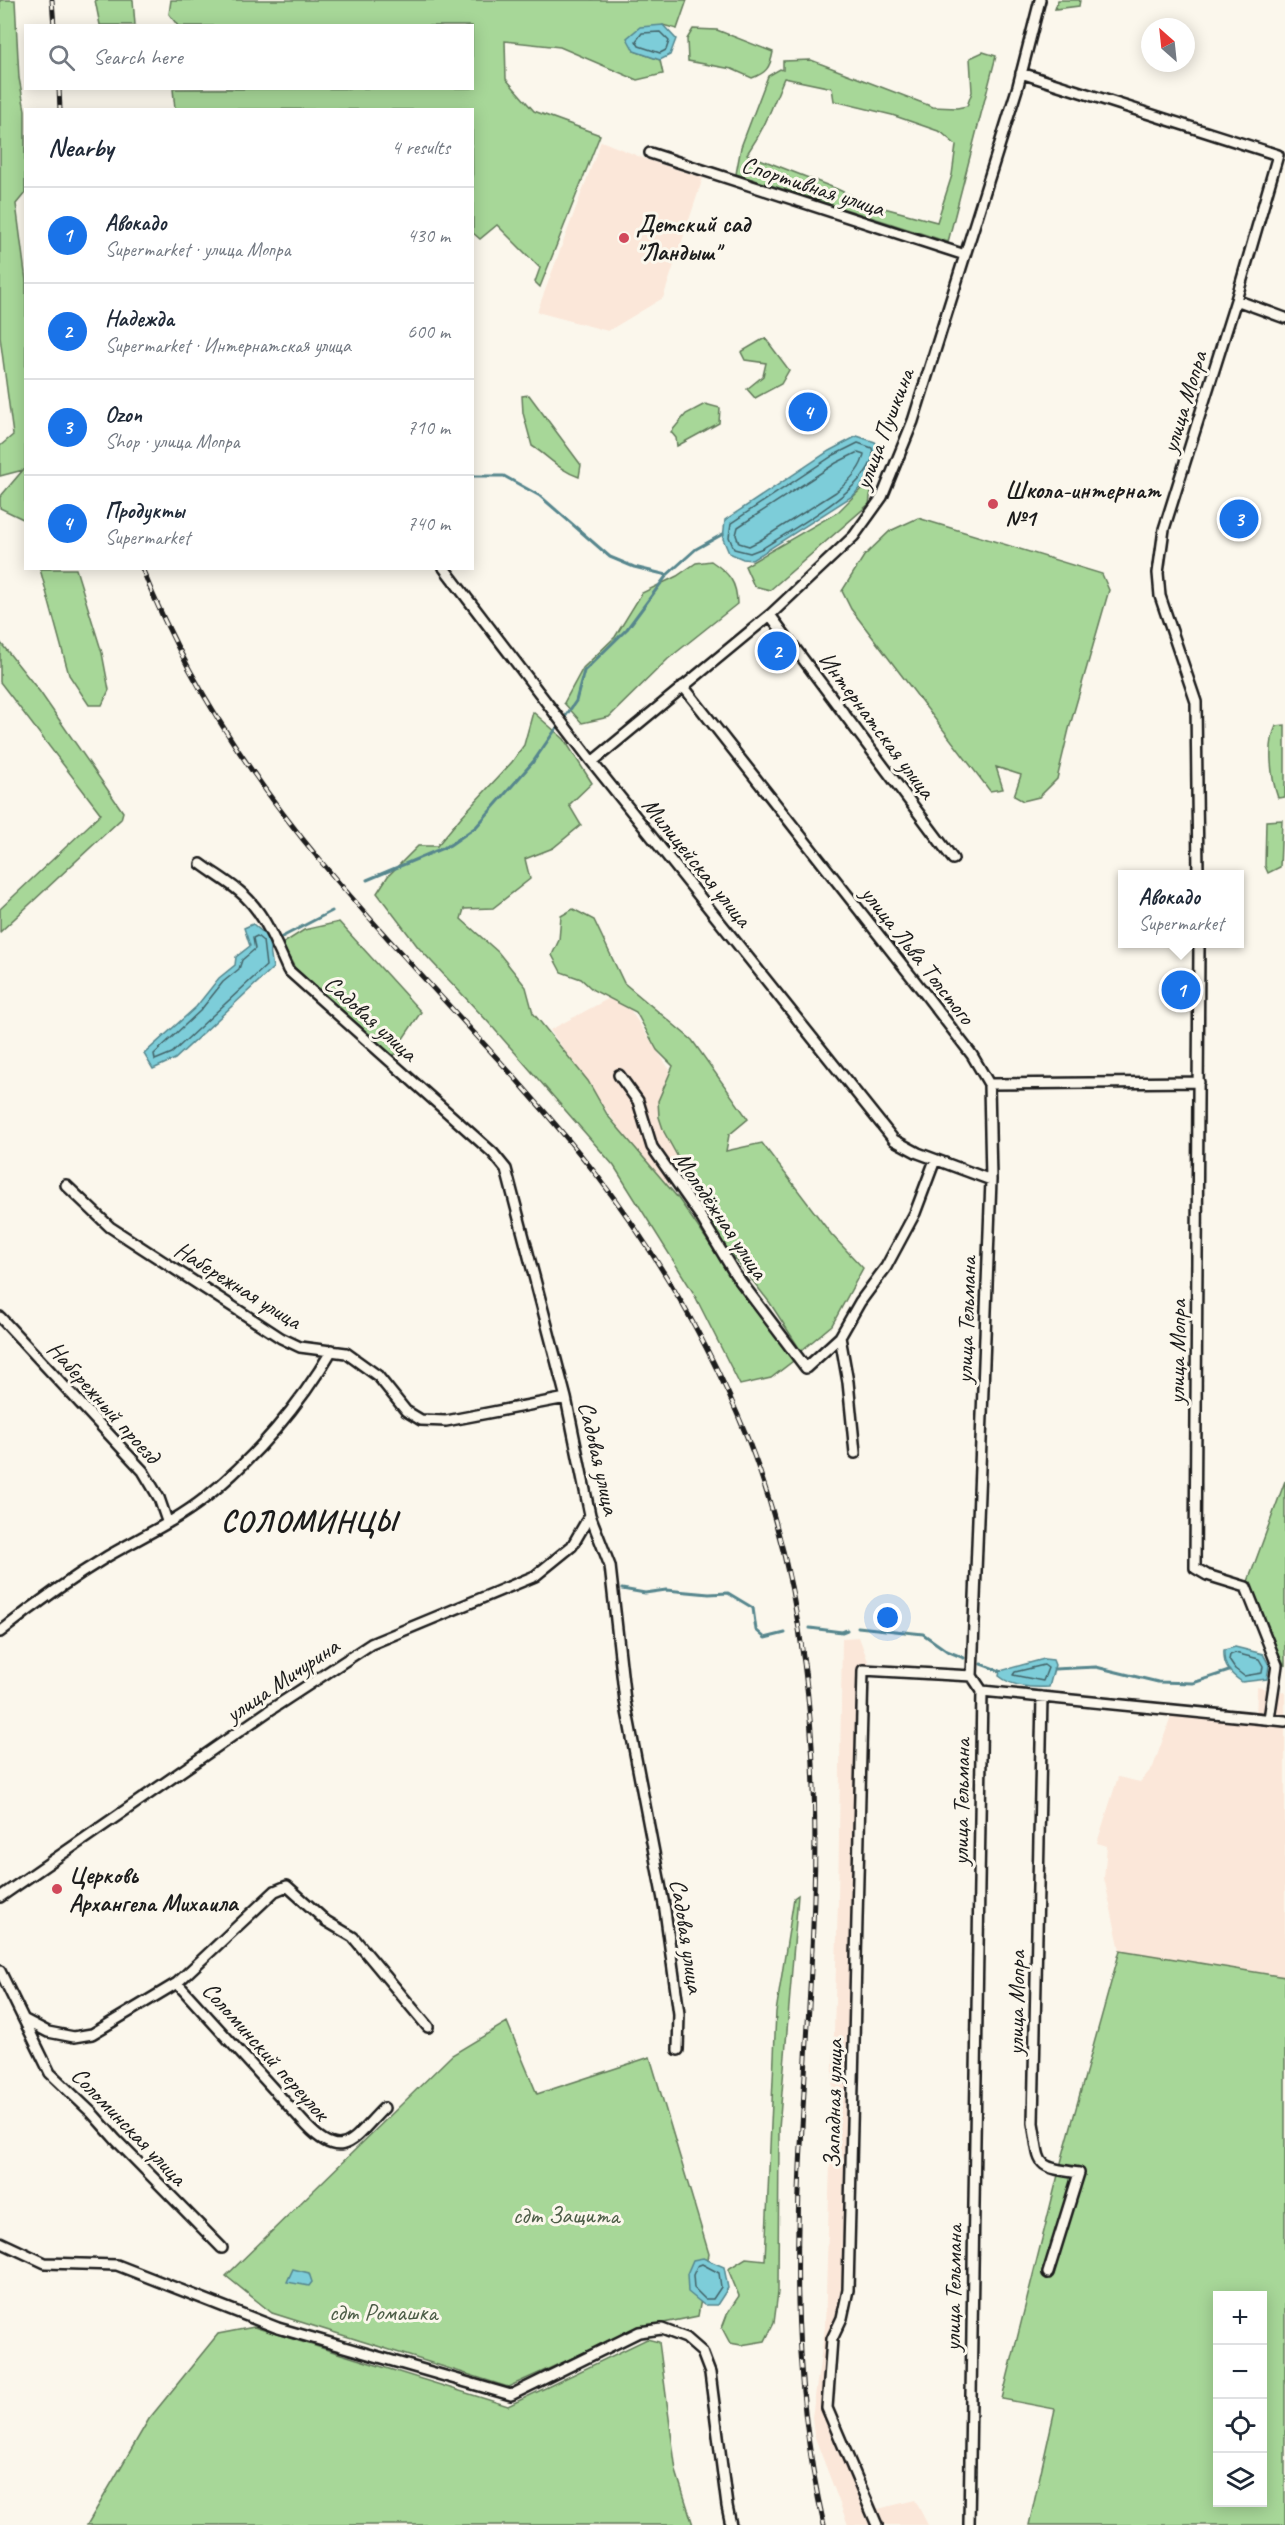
<!DOCTYPE html>
<html lang="en">
<head>
<meta charset="utf-8">
<style>
	body { margin:0; font-family:Caveat,sans-serif; background:#f2f2f3; color:#1f2937 }
	.controls { position:absolute; right:18px; bottom:18px; display:grid; overflow:hidden; border-radius:0px; box-shadow:0 3px 15px #0003 }
	.controls button { width:54px; height:54px; display:grid; place-items:center; padding:0; border:0; border-bottom:2px solid #e0e1e3; background:#fff; color:#1f2937; font:30px sans-serif }
	.compass { position:absolute; left:1141px; top:18px; width:54px; height:54px; border-radius:50%; background:#fff; box-shadow:0 3px 15px #0003; rotate:333deg }
	.you { position:absolute; left:888px; top:1618px; width:21px; height:21px; margin:-15px; border:4px solid #fff; border-radius:50%; background:#1a73e8; box-shadow:0 0 0 9px #1a73e833 }
	.badge { display:grid; place-items:center; width:39px; height:39px; border-radius:50%; background:#1a73e8; color:#fff; font-size:20px; font-weight:700 }
	.pin { position:absolute; translate:-50% -50%; border:3px solid #fff; box-shadow:0 2px 6px #0006 }
	.popup { position:absolute; left:1118px; top:870px; width:126px; height:78px; box-sizing:border-box; display:grid; place-content:center; border-radius:0px; background:#fff; filter:drop-shadow(0 2px 4px #0005); font-size:20px; white-space:nowrap; color:#747a83 }
	.popup b { font-size:22px; color:#1f2937 }
	.popup::after { content:''; position:absolute; left:50%; top:100%; margin-left:-12px; border:12px solid transparent; border-top-color:#fff }
	.list { margin:0; padding:0; list-style:none }
	h2 { display:flex; justify-content:space-between; align-items:center; height:78px; margin:0; padding:0 24px; font-size:26px }
	h2 small { font-size:20px; font-weight:400; color:#747a83 }
	.list li { display:grid; grid-template-columns:39px 1fr auto; gap:18px; align-items:center; box-sizing:border-box; height:96px; padding:0 24px; border-top:2px solid #e0e1e3 }
	.list b { display:block; font-size:22px; white-space:nowrap }
	.list p { margin:0; font-size:20px; white-space:nowrap; color:#747a83 }
	.list em { font-size:20px; font-style:normal; color:#747a83 }
	.icon { flex:none; width:33px; height:33px; fill:none; stroke:currentColor; stroke-width:2; stroke-linecap:round; stroke-linejoin:round }
	.map { position:relative; flex:none; width:1285px; height:2525px; overflow:hidden }
	.search { position:absolute; background:#fff; box-shadow:0 3px 15px #0003; left:24px; top:24px; width:450px; height:66px; display:flex; align-items:center; gap:15px; box-sizing:border-box; padding:0 21px; border-radius:0px; color:#747a83; font-size:22px }
	.panel { position:absolute; background:#fff; box-shadow:0 3px 15px #0003; left:24px; top:108px; width:450px; height:462px; border-radius:0px }
	.map>svg:first-child { display:block }
	.built { fill:#fbe7d9 }
	.green { fill:#a7d798; stroke:#627a5a; stroke-width:1.5; fill-rule:evenodd }
	.water { fill:#7dcdd9; stroke:#56868d; stroke-width:1.5 }
	.lines { fill:none; stroke-linecap:round; stroke-linejoin:round }
	.shore { stroke:#436368; stroke-width:1.5 }
	.stream { stroke:#56868d; stroke-width:3 }
	.minor-casing { stroke:#1c1c1c; stroke-width:14 }
	.minor { stroke:#fbf7ec; stroke-width:9 }
	.rail-casing { stroke:#1c1c1c; stroke-width:5 }
	.rail { stroke:#fbf7ec; stroke-width:3; stroke-dasharray:9; stroke-linecap:butt }
	.poi-dot { fill:#d1495b; stroke:#fbf7ec; stroke-width:2 }
	.labels { text-anchor:middle; stroke-width:6; stroke-linejoin:round; paint-order:stroke }
	.street-label { font-size:24px; fill:#1c1c1c; stroke:#fbf7ec }
	.poi-label { font-size:24px; font-weight:bold; fill:#1c1c1c; stroke:#fbf7ec; text-anchor:start }
	.park-label { font-size:24px; fill:#4d5d47; stroke:#fbf7ec }
	.district-label { font-size:30px; font-weight:bold; letter-spacing:1.5px; fill:#1c1c1c; stroke:#fbf7ec }
</style>
</head>
<body>
<div class="map">
<svg width="1285" height="2525" viewBox="0 0 1285 2525">
	<rect width="100%" height="100%" fill="#fbf7ec"/>
	<filter id="ink" filterUnits="userSpaceOnUse"><feTurbulence type="fractalNoise" baseFrequency=".0167" numOctaves="2"/><feDisplacementMap in="SourceGraphic" scale="12" xChannelSelector="R" yChannelSelector="G"/><feConvolveMatrix kernelMatrix="1 2 1 2 8 2 1 2 1" color-interpolation-filters="sRGB"/></filter>
	<g filter="url(#ink)">
		<path class="built" d="M601 141 648 160 703 178 663 298 608 331 537 312Z
			M619 993 723 1150 663 1191 550 1030Z
			M859 1637 869 1664 853 2292 833 2352V2407L878 2509 915 2500 928 2525H848L814 2435 812 2417 825 2327 838 1901 842 1638Z
			M1257 1687 1285 1692V1977L1120 1950 1104 1878 1107 1846 1097 1843 1118 1777 1140 1782 1153 1767 1172 1714 1256 1723Z"/>
		<path class="green" d="M0 0H15L19 78 25 110V193L16 204 26 281 25 520 0 508V497L23 470 0 476V446L13 435 0 337Z
			M95 0H133L135 25H100Z
			M171 0H687L677 29 663 25 634 51 660 60 663 74 637 80 560 47 505 41 506 79 534 111 600 135 540 287 535 282 540 268 497 225 480 239 473 233 472 110 175 109 173 89 472 88V26H178L169 14Z
			M1058 0H1080L1079 6 1055 9Z
			M693 29 717 30 773 52C770 68 766 73 752 78L732 69 688 61 687 39Z
			M983 52 996 56 948 242 736 174 741 147 768 76 780 69 783 70V61L811 60 933 107 957 108 967 106 972 92 970 58ZM784 78 832 88 834 101 892 115 941 132 956 145 952 175 937 222 869 204 837 189 747 154C765 128 772 107 784 78Z
			M765 338 789 370 781 384 755 398 747 389 763 376 766 363 745 360 741 352Z
			M529 395 581 465 579 477C560 471 548 456 532 446L523 413 522 396Z
			M705 404 720 408 719 423 677 446 676 438 671 432 686 414Z
			M867 483 872 484 869 504 770 590 754 586 745 566 838 512Z
			M918 518 1102 574 1109 590 1069 729 1057 779 1039 797 1023 801 1014 796 1021 775 996 767 1003 789 990 791 851 609 842 591 864 556 890 531Z
			M711 561C729 573 737 582 737 604L668 659 609 717 582 723 564 703 583 668 615 637 642 593 677 576 696 563Z
			M40 569H76L102 653 109 690 102 705H89L69 675Z
			M0 642 40 692 123 812 121 819 0 932V909L101 814 0 682Z
			M533 712 564 739 592 783 569 805 581 825 553 848 525 859 530 879 493 908 464 909 461 919 498 952 526 987 533 1013 588 1081 608 1116 678 1198 751 1304 793 1361 771 1378 740 1385 693 1292 614 1166 489 1023 418 947 377 893 388 876 418 846H437L461 817 512 762 524 745Z
			M1285 725V797L1278 798C1271 778 1267 745 1276 726Z
			M1282 820 1280 867 1268 873 1265 866 1266 821Z
			M573 909 594 920 624 983 692 1040 748 1119 729 1135 726 1151 762 1143 831 1234 863 1268 832 1325 801 1351 770 1303 708 1224 690 1179 664 1132 659 1117 658 1101 673 1066 657 1050 636 1012 593 990 581 979 561 972 552 955 559 940 561 916Z
			M339 922 421 1012 400 1043 405 1052 392 1055 295 968 282 944 304 930Z
			M1285 1481V1666L1246 1587Z
			M798 1895 779 2129 778 2292 774 2323 765 2341 741 2345 730 2343 722 2328 728 2312 739 2296 728 2269 746 2258 765 2260 776 2012 794 1898Z
			M1120 1950 1285 1977V2525H1029L1055 2409 1002 2399 1063 2155ZM1218 2296H1262V2502H1218Z
			M507 2022 537 2094 650 2057 709 2254 698 2316 639 2328 508 2387 272 2313 226 2276 452 2055Z
			M254 2327 508 2406 647 2339 659 2342 676 2471 693 2525H87L149 2419 218 2334Z"/>
		<path class="water" d="M663 25 676 39 670 55 660 60 634 51 627 38 640 27Z
			M857 436 875 442 880 448 875 468 854 495 752 560 743 559 729 553 723 539 725 520 829 451Z
			M253 924 268 937 273 968 175 1059 153 1069 144 1054 196 1007 219 978 235 965 236 957 250 946 244 928Z
			M1235 1647 1263 1654 1269 1665 1267 1679 1242 1682C1229 1673 1223 1666 1224 1650Z
			M1044 1659 1053 1660 1055 1665 1049 1687C1033 1688 1012 1687 999 1676L1000 1671Z
			M703 2258 724 2267 728 2288 717 2305H704L688 2292 687 2274 693 2260Z
			M293 2269 309 2273 312 2282 309 2286 287 2282Z"/>
		<g class="lines">
			<path class="shore" d="M660 32 669 41 666 50 660 53 639 46 636 41 642 33Z
				M858 443 872 448C883 481 787 532 763 548L750 553 734 549 729 537 731 523 832 456Z
				M858 452 864 454C862 468 847 483 836 492L759 541 749 546 739 543 736 535 738 527 836 463Z
				M257 936 263 941 266 966 172 1053 155 1060 154 1054 200 1011 223 982 239 969 242 960 255 949 253 938Z
				M1235 1653 1259 1659 1263 1666 1262 1673 1244 1676 1235 1669 1229 1660 1230 1655Z
				M1044 1665 1048 1668 1043 1681 1013 1675 1015 1672Z
				M702 2264 719 2273 721 2287 713 2299H705L694 2288 693 2275 697 2266Z"/>
			<path class="stream" d="M472 476H504L540 496 610 557 634 567 667 575
				M563 720 576 701 584 671 627 629 667 575 696 549 723 534
				M367 880 450 845 476 827 533 762 558 726
				M280 938 332 911
				M622 1589 645 1593 666 1590 709 1594 728 1593 753 1608 756 1630 765 1638 785 1633
				M858 1627 923 1634 947 1651 964 1658
				M810 1628 842 1632 847 1630
				M981 1664 1000 1671
				M1054 1669 1096 1667 1158 1682 1193 1683 1229 1671"/>
			<defs>
				<path id="minor" d="M1021 73 1278 155 1236 300 1164 529 1158 573 1160 596 1196 702 1198 874
					M650 153 965 255
					M1236 300 1285 318
					M444 568 592 762 894 1140 918 1153 991 1180
					M770 615 953 859
					M683 686 922 990 972 1055 989 1084 1199 1082
					M592 762 770 615 854 536 882 497 913 421 1018 86 1040 0
					M201 864C213 873 227 881 239 891 264 911 275 942 288 970L493 1153 506 1169 566 1398 590 1515 610 1566 625 1701 665 1910 679 2014 678 2050
					M1199 944 1195 1568 1207 1575 1246 1587 1277 1665 1269 1719
					M619 1075 638 1101 652 1147 699 1214 735 1274 806 1368 840 1337
					M66 1185 110 1227 281 1338 300 1347 346 1353 378 1376 406 1411 421 1420 446 1421 566 1398
					M0 1317 143 1471 159 1498 167 1521
					M855 1453 848 1382 840 1337 860 1302 886 1267 915 1213 935 1160
					M0 1632C34 1605 70 1579 108 1556 139 1538 176 1521 205 1498 255 1458 300 1405 332 1350
					M982 1691 1285 1721
					M1042 1697 1033 2123C1041 2167 1033 2166 1079 2173L1048 2273
					M0 1897 270 1710 371 1644 535 1576 572 1546 590 1515
					M0 1971 50 2073 92 2113 116 2140 222 2248
					M177 1983 307 2126C344 2165 355 2136 384 2108
					M25 2020 48 2032 74 2037 92 2034 177 1983 275 1891 287 1886 326 1921 353 1937 428 2027
					M0 2242 45 2263 117 2265 278 2328 511 2395 639 2332 662 2329 686 2338 702 2352 710 2373 727 2506 731 2525
					M877 2525 827 2408 832 2339 842 2318 848 2290 863 1670 972 1676
					M969 2525 982 1691 972 1676 991 1180 989 1084"/>
			</defs>
			<use href="#minor" class="minor-casing"/>
			<use href="#minor" class="minor"/>
			<defs>
				<path id="rail" d="M52 0 54 26
					M59 88 60 110
					M142 568C185 677 249 775 323 864 411 970 511 1066 596 1174 658 1255 709 1343 747 1437 805 1584 819 1741 814 1897 808 2110 775 2314 824 2525"/>
			</defs>
			<use href="#rail" class="rail-casing"/>
			<use href="#rail" class="rail"/>
		</g>
	</g>
	<g class="poi-dot">
		<circle cx="624" cy="238" r="6"/>
		<circle cx="993" cy="504" r="6"/>
		<circle cx="57" cy="1889" r="6"/>
	</g>
	<g class="labels">
		<g class="street-label">
			<text transform="translate(813 186) rotate(18)" y="8">Спортивная улица</text>
			<text transform="translate(1184 402) rotate(-73)" y="8">улица Мопра</text>
			<text transform="translate(884 429) rotate(-69)" y="8">улица Пушкина</text>
			<text transform="translate(877 725) rotate(53)" y="8">Интернатская улица</text>
			<text transform="translate(697 862) rotate(51)" y="8">Милицейская улица</text>
			<text transform="translate(918 955) rotate(52)" y="8">улица Льва Толстого</text>
			<text transform="translate(371 1018) rotate(42)" y="8">Садовая улица</text>
			<text transform="translate(721 1215) rotate(56)" y="8">Молодёжная улица</text>
			<text transform="translate(238 1285) rotate(32)" y="8">Набережная улица</text>
			<text transform="translate(966 1320) rotate(-88)" y="8">улица Тельмана</text>
			<text transform="translate(1177 1352) rotate(-89)" y="8">улица Мопра</text>
			<text transform="translate(104 1402) rotate(48)" y="8">Набережный проезд</text>
			<text transform="translate(599 1458) rotate(77)" y="8">Садовая улица</text>
			<text transform="translate(282 1680) rotate(-34)" y="8">улица Мичурина</text>
			<text transform="translate(961 1802) rotate(-89)" y="8">улица Тельмана</text>
			<text transform="translate(687 1936) rotate(81)" y="8">Садовая улица</text>
			<text transform="translate(1016 2003) rotate(-89)" y="8">улица Мопра</text>
			<text transform="translate(266 2051) rotate(48)" y="8">Соломинский переулок</text>
			<text transform="translate(833 2104) rotate(-89)" y="8">Западная улица</text>
			<text transform="translate(129 2126) rotate(46)" y="8">Соломинская улица</text>
			<text transform="translate(953 2288) rotate(-89)" y="8">улица Тельмана</text>
		</g>
		<g class="poi-label">
			<text x="636" y="232">Детский сад<tspan x="636" dy="28">"Ландыш"</tspan></text>
			<text x="1005" y="498">Школа-интернат<tspan x="1005" dy="28">№1</tspan></text>
			<text x="69" y="1883">Церковь<tspan x="69" dy="28">Архангела Михаила</tspan></text>
		</g>
		<g class="park-label">
			<text x="566" y="2223">сдт Защита</text>
			<text x="383" y="2320">сдт Ромашка</text>
		</g>
		<g class="district-label">
			<text x="309" y="1531">СОЛОМИНЦЫ</text>
		</g>
	</g>
</svg>
<div class="controls">
<button>+</button>
<button>−</button>
<button><svg class="icon" aria-label="locate" viewBox="0 0 24 24"><circle cx="12" cy="12" r="6"/><path d="M12 2v4M12 18v4M2 12h4M18 12h4"/></svg></button>
<button><svg class="icon" aria-label="layers" viewBox="0 0 24 24"><path d="M12 4l9 5-9 5-9-5zM3 14l9 5 9-5"/></svg></button>
</div>
<svg class="compass" viewBox="-18 -18 36 36"><path d="M0-13l5 13h-10z" fill="#e53935"/><path d="M0 13l5-13h-10z" fill="#747a83"/></svg>
<div class="you"></div>
<div class="pin badge" style="left:1181px;top:990px">1</div>
<div class="popup"><b>Авокадо</b>Supermarket</div>
<div class="pin badge" style="left:777px;top:651px">2</div>
<div class="pin badge" style="left:1239px;top:519px">3</div>
<div class="pin badge" style="left:808px;top:412px">4</div>
<div class="search"><svg class="icon" aria-label="search" viewBox="0 0 24 24"><circle cx="10" cy="10" r="6"/><path d="M15 15l6 6"/></svg>Search here</div>
<section class="panel">
<h2>Nearby<small>4 results</small></h2>
<ul class="list">
<li><span class="badge">1</span><div><b>Авокадо</b><p>Supermarket · улица Мопра</p></div><em>430 m</em></li>
<li><span class="badge">2</span><div><b>Надежда</b><p>Supermarket · Интернатская улица</p></div><em>600 m</em></li>
<li><span class="badge">3</span><div><b>Ozon</b><p>Shop · улица Мопра</p></div><em>710 m</em></li>
<li><span class="badge">4</span><div><b>Продукты</b><p>Supermarket</p></div><em>740 m</em></li>
</ul>
</section>
</div>
</body>
</html>
